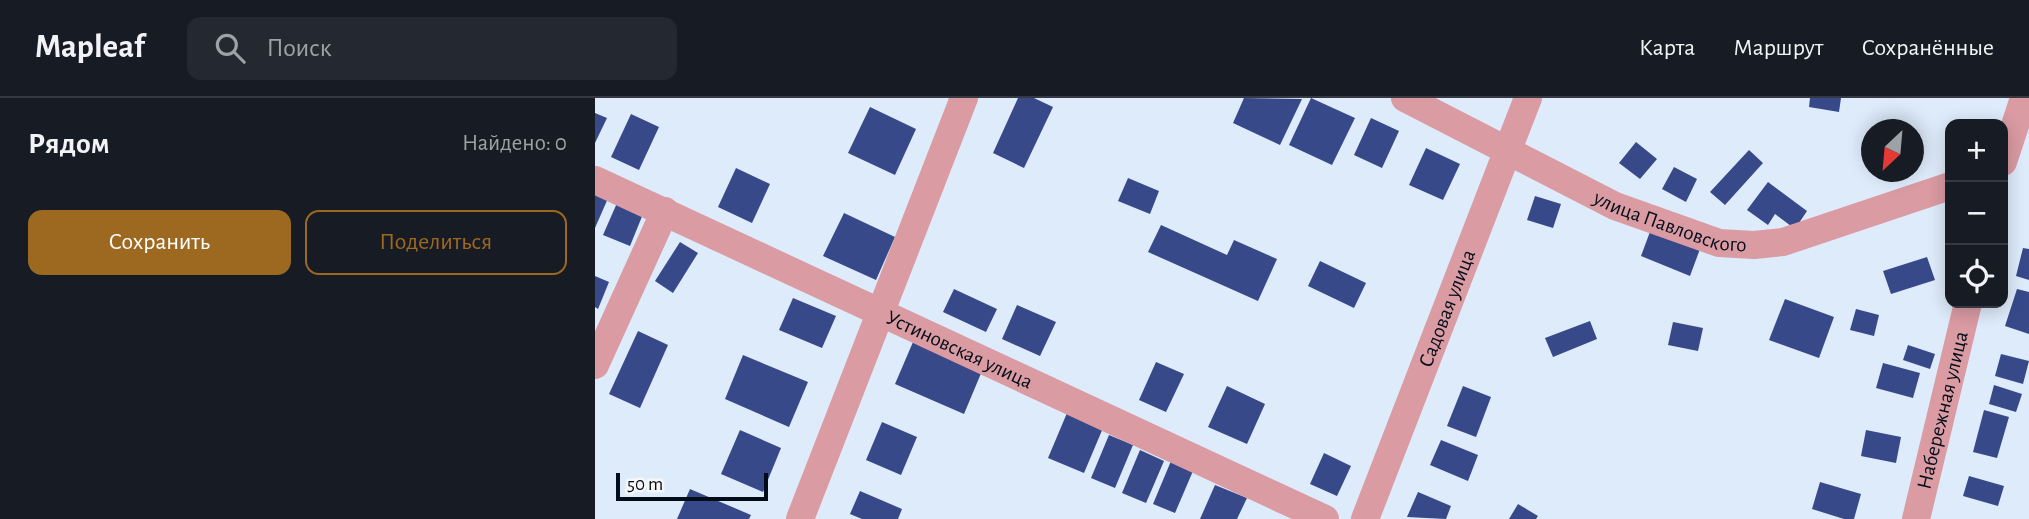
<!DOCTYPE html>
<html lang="ru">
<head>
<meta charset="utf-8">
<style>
	body { margin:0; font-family:"Alegreya Sans",sans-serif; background:#242831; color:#f1f3f6 }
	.controls { position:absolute; right:21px; top:21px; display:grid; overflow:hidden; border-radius:14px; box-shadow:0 4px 18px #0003 }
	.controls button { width:63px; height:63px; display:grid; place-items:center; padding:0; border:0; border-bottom:2px solid #363941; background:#171b24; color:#f1f3f6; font:35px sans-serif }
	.compass { position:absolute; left:1266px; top:21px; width:63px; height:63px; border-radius:50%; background:#171b24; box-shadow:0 4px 18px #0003; rotate:206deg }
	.scale { position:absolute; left:21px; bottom:18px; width:152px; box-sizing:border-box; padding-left:7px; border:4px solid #030d19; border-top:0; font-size:19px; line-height:24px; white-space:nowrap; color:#030d19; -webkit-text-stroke:5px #f7f7f7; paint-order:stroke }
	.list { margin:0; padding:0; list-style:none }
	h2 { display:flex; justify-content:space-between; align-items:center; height:91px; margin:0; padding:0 28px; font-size:30px }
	h2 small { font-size:23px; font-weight:400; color:#9ea1a6 }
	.actions { display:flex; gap:14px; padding:21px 28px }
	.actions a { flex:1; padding:16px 0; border:2px solid #9d6820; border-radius:14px; text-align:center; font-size:24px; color:#9d6820 }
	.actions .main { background:#9d6820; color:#fff }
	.icon { flex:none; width:38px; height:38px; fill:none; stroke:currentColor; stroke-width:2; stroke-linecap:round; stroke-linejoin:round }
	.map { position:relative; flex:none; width:1434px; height:421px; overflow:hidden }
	header { display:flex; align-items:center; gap:42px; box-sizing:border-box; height:98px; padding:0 35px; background:#171b24; border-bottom:2px solid #363941 }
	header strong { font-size:33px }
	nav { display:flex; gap:38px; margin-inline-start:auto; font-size:24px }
	.search { width:490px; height:63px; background:#242831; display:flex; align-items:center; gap:18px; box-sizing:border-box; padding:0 24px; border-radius:14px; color:#9ea1a6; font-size:26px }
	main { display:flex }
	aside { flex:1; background:#171b24 }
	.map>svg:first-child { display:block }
	.building { fill:#374989 }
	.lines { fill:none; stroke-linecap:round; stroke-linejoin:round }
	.minor { stroke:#da9ba3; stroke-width:28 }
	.labels { text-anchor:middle; stroke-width:7; stroke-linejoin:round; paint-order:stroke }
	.street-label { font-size:21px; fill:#030d19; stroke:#f7f7f7 }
</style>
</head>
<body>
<header>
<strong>Mapleaf</strong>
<div class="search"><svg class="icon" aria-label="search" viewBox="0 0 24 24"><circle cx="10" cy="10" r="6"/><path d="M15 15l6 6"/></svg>Поиск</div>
<nav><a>Карта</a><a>Маршрут</a><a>Сохранённые</a></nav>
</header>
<main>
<aside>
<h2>Рядом<small>Найдено: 0</small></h2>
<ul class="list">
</ul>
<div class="actions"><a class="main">Сохранить</a><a>Поделиться</a></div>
</aside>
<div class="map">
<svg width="1434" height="421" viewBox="0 0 1434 421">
	<rect width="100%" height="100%" fill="#deebfa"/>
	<path class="building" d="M423 0H439L458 9 429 70 398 55Z
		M649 0 707 1 685 47 638 25Z
		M716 0 760 20 737 67 694 47Z
		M1215 0H1246L1244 14 1214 9Z
		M275 9 321 31 300 77 253 55Z
		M0 15 12 20 0 45Z
		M36 16 64 29 44 72 16 59Z
		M776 20 804 33 787 70 759 57Z
		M1041 44 1062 61 1045 81 1024 65Z
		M831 50 865 66 848 102 814 87Z
		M1154 52 1168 65 1130 107 1115 94Z
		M1079 69 1102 81 1091 104 1067 91Z
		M141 70 175 86 157 125 123 109Z
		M533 80 564 93 555 116 523 103Z
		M1173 84 1212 113 1200 131 1180 116 1173 127 1152 112Z
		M0 92 14 98 0 130Z
		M940 98 966 106 958 130 932 122Z
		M22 105 48 116 35 148 8 137Z
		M249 115 300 139 281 182 228 158Z
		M566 127 632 157 639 142 682 161 663 203 553 154Z
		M1056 131 1105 151 1095 178 1046 158Z
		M85 144 103 155 78 195 60 183Z
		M1428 150 1434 151V182L1421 178Z
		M1332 159 1340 182 1296 196 1288 173Z
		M725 163 771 185 759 210 713 188Z
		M0 178 14 184 3 211 0 209Z
		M359 191 402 211 391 234 348 214Z
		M1422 191 1434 194V236L1410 228Z
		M198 200 241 218 227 250 184 232Z
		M1190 201 1239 219 1224 260 1174 242Z
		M422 207 461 224 445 258 407 241Z
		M1261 211 1284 217 1279 238 1255 232Z
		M995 223 1002 241 958 259 950 240Z
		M1078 224 1108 230 1103 253 1073 247Z
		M43 233 73 247 45 310 14 296Z
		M318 244 387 273 369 316 300 286Z
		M1313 247 1340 256 1335 271 1308 262Z
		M1406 256 1434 263 1428 286 1400 278Z
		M148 257 213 284 194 329 130 301Z
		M561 264 589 276 571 314 544 302Z
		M1288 265 1325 275 1318 300 1281 290Z
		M1399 287 1427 296 1421 314 1394 306Z
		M632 288 670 306 652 346 613 329Z
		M868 288 896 299 881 339 852 328Z
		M1389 312 1414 319 1402 360 1378 354Z
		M472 315 508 330 489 375 453 360Z
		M287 324 322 339 306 377 271 362Z
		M145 332 186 350 168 394 126 376Z
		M1271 332 1306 339 1301 365 1266 358Z
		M514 337 538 347 520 390 496 380Z
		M846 342 883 357 873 383 835 367Z
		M545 352 569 363 551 405 527 395Z
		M729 355 756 368 742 398 715 386Z
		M576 363 598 373 580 415 558 406Z
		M1374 378 1409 388 1403 408 1368 398Z
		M1225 384 1266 396 1259 421H1249L1217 411Z
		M620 387 652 400 642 421H605Z
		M95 391 156 417 154 421H82Z
		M265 393 307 411 303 421H267L255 416Z
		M823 394 856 408 851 421 812 419Z
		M923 406 943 418 941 421H914Z"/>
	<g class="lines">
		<g class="minor">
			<path id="s1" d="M810 0 1020 108 1124 145 1159 147 1188 144 1355 88"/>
			<path d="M1408 64 1429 0"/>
			<path id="s2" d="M0 82 730 421"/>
			<path d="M0 267 70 113"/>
			<path d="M205 421 369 0"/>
			<path id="s3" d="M770 421 933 0"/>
			<path id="s4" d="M1321 421 1373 205"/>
		</g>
	</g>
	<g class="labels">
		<g class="street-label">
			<text dy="7" stroke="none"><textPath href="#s1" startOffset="294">улица Павловского</textPath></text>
			<text dy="7" stroke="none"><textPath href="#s3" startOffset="226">Садовая улица</textPath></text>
			<text dy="7" stroke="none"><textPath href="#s2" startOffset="402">Устиновская улица</textPath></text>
			<text dy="7" stroke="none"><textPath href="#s4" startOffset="112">Набережная улица</textPath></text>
		</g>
	</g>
</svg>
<div class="controls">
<button>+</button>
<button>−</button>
<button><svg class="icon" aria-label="locate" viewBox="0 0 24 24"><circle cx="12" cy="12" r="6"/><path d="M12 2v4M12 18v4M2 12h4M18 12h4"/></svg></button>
</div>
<svg class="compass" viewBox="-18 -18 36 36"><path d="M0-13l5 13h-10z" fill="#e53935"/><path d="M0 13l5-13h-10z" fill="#9ea1a6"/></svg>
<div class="scale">50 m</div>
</div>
</main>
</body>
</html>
